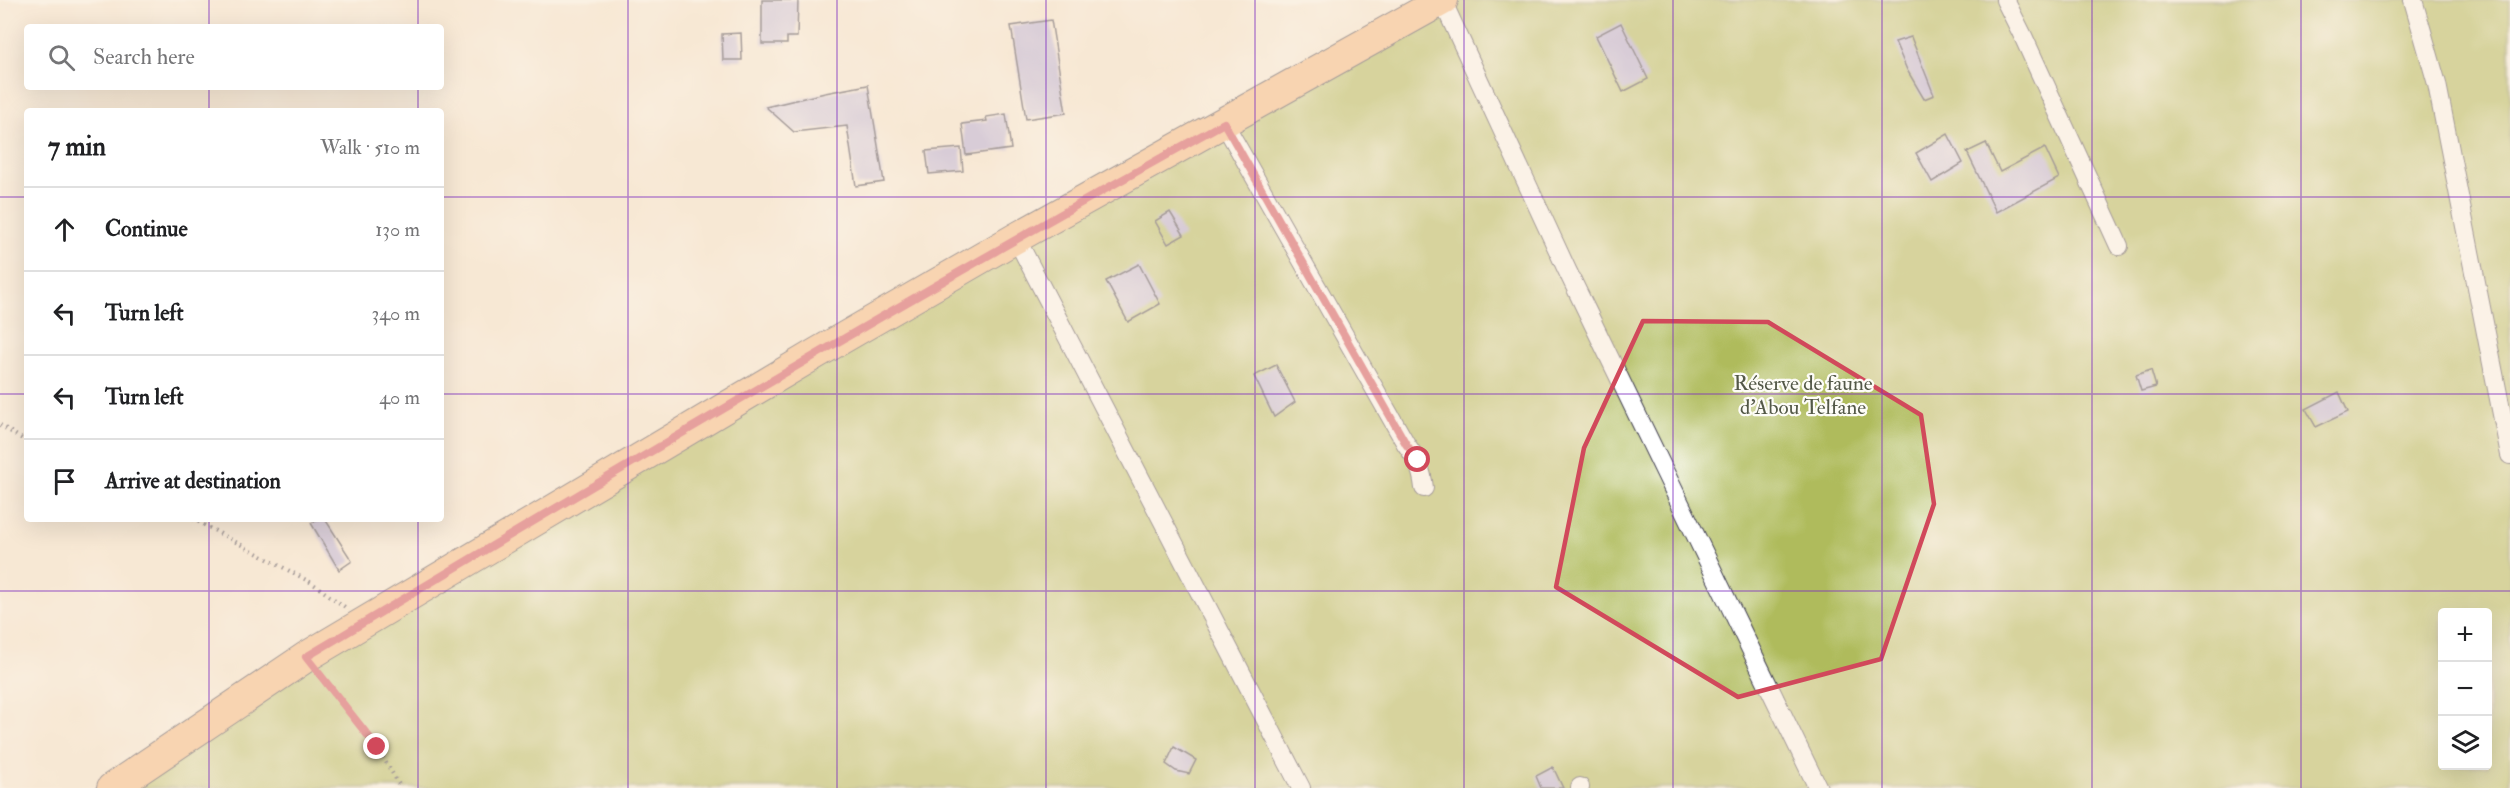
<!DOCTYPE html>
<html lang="en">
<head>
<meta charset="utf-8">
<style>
	body { margin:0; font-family:"IM FELL Double Pica",serif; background:#f2f2f2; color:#202124 }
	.controls { position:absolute; right:18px; bottom:18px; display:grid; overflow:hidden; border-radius:6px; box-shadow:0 6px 24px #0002 }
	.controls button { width:54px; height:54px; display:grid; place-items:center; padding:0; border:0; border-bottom:2px solid #e0e0e0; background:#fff; color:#202124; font:30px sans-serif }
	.stop { position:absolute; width:18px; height:18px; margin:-14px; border:4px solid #d1495b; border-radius:50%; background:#fff }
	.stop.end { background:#d1495b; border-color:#fff; box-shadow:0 2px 6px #0008 }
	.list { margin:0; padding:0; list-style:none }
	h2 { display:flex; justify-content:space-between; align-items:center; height:78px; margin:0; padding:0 24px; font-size:26px }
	h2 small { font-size:20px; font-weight:400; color:#757577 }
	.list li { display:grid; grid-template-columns:39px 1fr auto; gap:18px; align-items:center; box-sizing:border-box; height:84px; padding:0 24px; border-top:2px solid #e0e0e0 }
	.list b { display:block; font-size:22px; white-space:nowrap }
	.list em { font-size:20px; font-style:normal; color:#757577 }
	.icon { flex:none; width:33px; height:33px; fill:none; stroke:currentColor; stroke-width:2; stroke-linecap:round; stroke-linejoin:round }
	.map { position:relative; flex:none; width:2510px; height:788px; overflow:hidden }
	.search { position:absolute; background:#fff; box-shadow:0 6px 24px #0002; left:24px; top:24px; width:420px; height:66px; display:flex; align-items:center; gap:15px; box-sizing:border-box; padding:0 21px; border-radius:6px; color:#757577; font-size:22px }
	.panel { position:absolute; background:#fff; box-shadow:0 6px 24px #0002; left:24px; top:108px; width:420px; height:414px; border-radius:6px }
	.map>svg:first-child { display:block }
	.green { fill:#afbb5c; stroke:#686e4c; stroke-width:1.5; fill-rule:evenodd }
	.building { fill:#b1aadb }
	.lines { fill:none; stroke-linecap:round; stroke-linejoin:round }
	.minor-casing { stroke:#424052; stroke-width:20 }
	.primary-casing { stroke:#424052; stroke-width:32 }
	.path { stroke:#424052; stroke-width:4; stroke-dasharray:1.5 4.5; stroke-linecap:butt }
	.minor { stroke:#fff; stroke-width:18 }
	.primary { stroke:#f8bd88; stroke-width:30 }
	.route { stroke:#d1495b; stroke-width:8 }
	.marked { fill:none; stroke:#d1495b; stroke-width:4.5; stroke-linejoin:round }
	.grid { fill:none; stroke:#7b2cbf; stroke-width:1.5; stroke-opacity:0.55 }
	.labels { text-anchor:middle; stroke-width:4.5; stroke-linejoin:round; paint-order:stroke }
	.park-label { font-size:21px; fill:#535847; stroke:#fdfcf7 }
</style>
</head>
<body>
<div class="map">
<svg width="2510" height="788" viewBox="0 0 2510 788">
	<rect width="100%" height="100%" fill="#fdfcf7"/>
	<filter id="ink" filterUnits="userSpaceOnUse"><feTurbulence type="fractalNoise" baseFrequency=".0167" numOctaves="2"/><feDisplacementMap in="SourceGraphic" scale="12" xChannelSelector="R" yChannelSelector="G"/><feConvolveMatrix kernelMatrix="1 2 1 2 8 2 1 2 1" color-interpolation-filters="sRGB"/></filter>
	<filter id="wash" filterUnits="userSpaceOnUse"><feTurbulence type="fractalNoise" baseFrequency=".008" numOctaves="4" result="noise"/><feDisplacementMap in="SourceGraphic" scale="24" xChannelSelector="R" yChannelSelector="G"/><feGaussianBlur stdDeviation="1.35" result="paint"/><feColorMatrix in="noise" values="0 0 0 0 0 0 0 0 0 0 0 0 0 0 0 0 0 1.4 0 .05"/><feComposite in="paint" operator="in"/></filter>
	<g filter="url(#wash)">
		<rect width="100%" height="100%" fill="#f7e8d4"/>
		<path class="green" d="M1443 0H2510V788H112L306 657ZM2442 612H2488V766H2442Z"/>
		<g id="blocks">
			<path class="building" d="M762 0H798L797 37H787V44H762Z
				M1051 20 1066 113 1026 119 1011 26Z
				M1621 23 1648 79 1623 92 1596 36Z
				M741 33 742 60H723L722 34Z
				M1911 37 1934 95 1924 99 1907 70 1895 42Z
				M868 85 884 182 856 186 847 126 794 132 766 107 825 93Z
				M1006 114 1011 149 966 155 962 124 987 121 986 117Z
				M1948 134 1963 163 1932 182 1916 153Z
				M1986 143 2000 172 2045 148 2059 178 1996 212 1967 152Z
				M961 148 963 171 929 174 926 151Z
				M1170 212 1184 235 1168 244 1155 221Z
				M1139 264 1160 304 1128 322 1106 281Z
				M1276 365 1295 402 1274 417 1254 376Z
				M2151 370 2156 387 2141 391 2136 375Z
				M2339 392 2348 412 2316 427 2306 409Z
				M319 519H325L352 561 339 570 311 523Z
				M1174 747 1196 760 1189 774 1176 771 1166 764Z
				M1553 767 1563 788H1541L1536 776Z"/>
		</g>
	</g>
	<g filter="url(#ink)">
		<use href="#blocks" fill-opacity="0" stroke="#424052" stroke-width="1.5"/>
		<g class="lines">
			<defs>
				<path id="minor" d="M1442 0 1567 270 1818 788
					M2005 0 2023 36 2119 246
					M2413 0 2437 84 2510 455
					M1224 123 1406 444C1417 459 1422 470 1424 488
					M1016 238 1301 788
					M1580 787V788"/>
				<path id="primary" d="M112 788 306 657 817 353 1016 238 1443 0"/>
			</defs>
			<use href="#minor" class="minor-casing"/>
			<use href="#primary" class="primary-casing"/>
			<path class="path" d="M0 425 27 442
				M193 519 312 583 345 607
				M321 676 377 747 401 788"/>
			<use href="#minor" class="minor"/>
			<use href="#primary" class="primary"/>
		</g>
	</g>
	<g class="lines" filter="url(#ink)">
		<path class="route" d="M377 747 306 657C610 475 914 294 1224 123L1406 444 1418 460"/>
	</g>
	<path d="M0 0H2510V788H0ZM1643 321 1768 322 1921 415 1934 504 1881 659 1738 697 1556 587 1584 448Z" fill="#f7e8d4" fill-opacity=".55" fill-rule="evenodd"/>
	<path class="marked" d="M1643 321 1768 322 1921 415 1934 504 1881 659 1738 697 1556 587 1584 448Z"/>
	<path class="grid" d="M209 0V27M418 0V27M628 0V788M837 0V788M1046 0V788M1255 0V788M1464 0V788M1673 0V788M1882 0V788M2092 0V788M2301 0V788M209 87V111M418 87V111M0 197H27M441 197H2510M0 394H27M441 394H2510M209 519V788M418 519V788M0 591H2510"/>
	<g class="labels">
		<g class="park-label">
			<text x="1803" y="390">Réserve de faune<tspan x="1803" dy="24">d'Abou Telfane</tspan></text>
		</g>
	</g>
</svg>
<div class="controls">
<button>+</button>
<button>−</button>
<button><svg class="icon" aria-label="layers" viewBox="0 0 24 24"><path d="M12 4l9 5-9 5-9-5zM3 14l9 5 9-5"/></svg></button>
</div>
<div class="stop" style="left:1418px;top:460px"></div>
<div class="stop end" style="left:377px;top:747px"></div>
<div class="search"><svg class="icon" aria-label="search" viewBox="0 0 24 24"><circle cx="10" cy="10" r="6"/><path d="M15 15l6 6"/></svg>Search here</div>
<section class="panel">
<h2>7 min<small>Walk · 510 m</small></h2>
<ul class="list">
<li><svg class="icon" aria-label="ahead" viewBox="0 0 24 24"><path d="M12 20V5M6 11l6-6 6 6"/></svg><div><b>Continue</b></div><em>130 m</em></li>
<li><svg class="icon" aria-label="left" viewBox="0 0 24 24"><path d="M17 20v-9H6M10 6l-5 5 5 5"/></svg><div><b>Turn left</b></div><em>340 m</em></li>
<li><svg class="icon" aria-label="left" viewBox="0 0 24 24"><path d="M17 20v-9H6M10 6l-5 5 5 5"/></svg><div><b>Turn left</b></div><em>40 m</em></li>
<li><svg class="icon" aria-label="arrive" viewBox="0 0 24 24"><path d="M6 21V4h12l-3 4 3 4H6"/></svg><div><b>Arrive at destination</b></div></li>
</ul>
</section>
</div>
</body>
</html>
